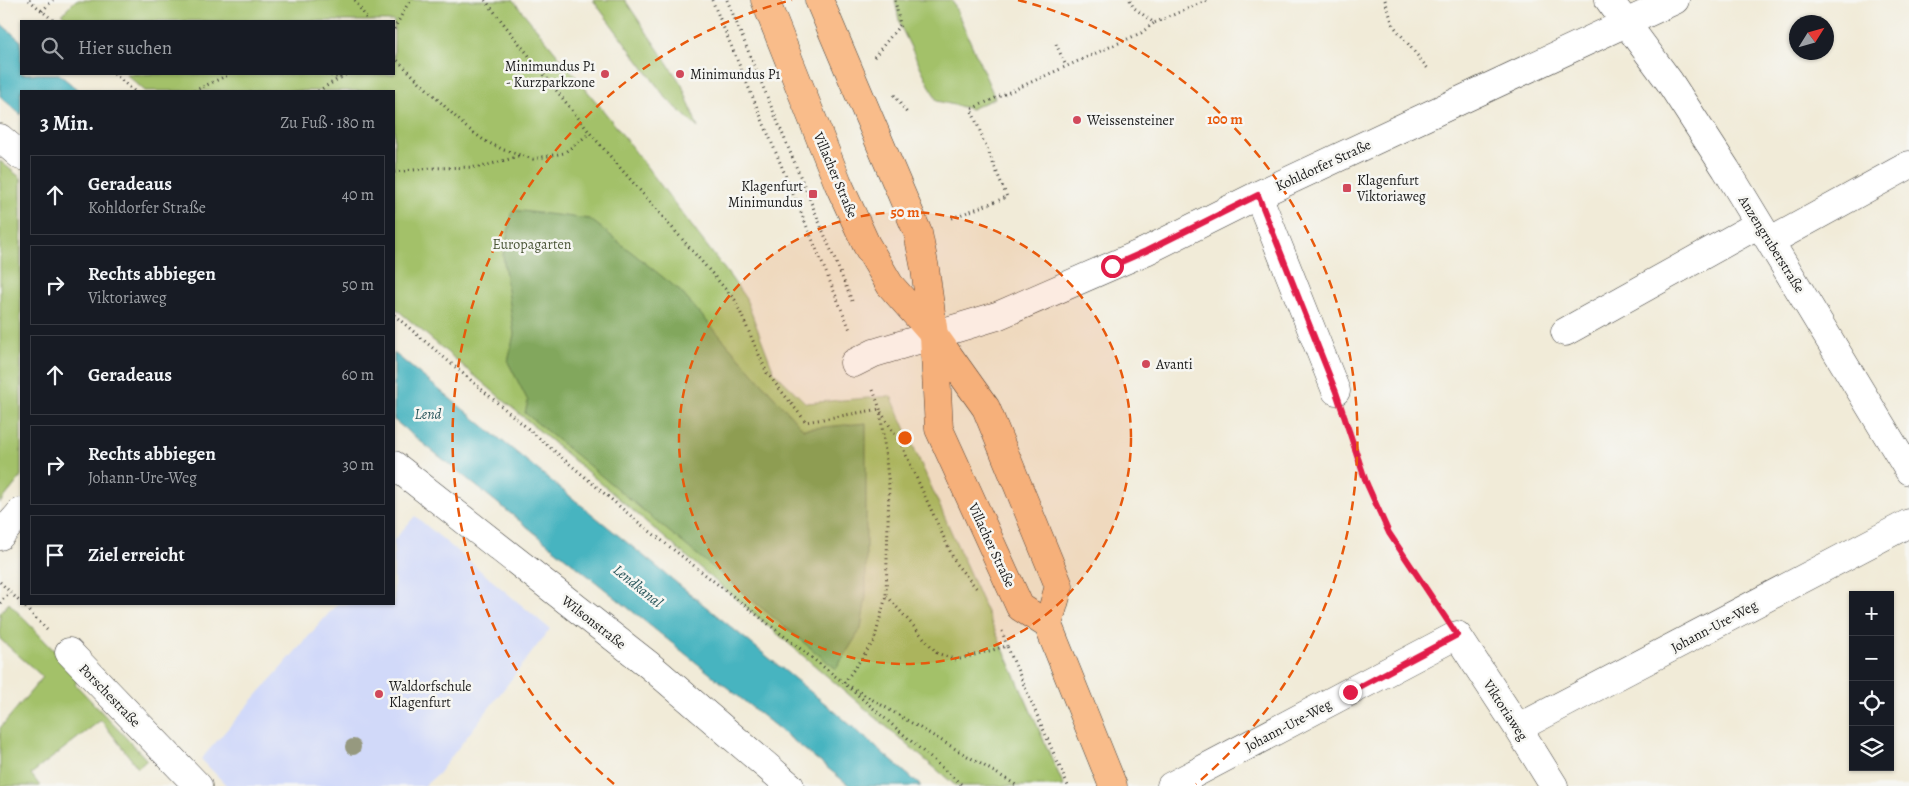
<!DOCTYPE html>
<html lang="de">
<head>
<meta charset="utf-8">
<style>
	body { margin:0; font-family:Alegreya,serif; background:#242831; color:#f1f3f6 }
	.controls { position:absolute; right:15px; bottom:15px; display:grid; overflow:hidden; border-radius:0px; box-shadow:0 1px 4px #0004 }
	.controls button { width:45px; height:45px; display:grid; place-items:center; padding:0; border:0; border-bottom:1px solid #363941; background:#171b24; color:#f1f3f6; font:25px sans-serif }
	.compass { position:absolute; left:1789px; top:15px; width:45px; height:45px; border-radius:50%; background:#171b24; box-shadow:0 1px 4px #0004; rotate:53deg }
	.stop { position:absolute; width:15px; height:15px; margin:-11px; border:4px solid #e11d48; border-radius:50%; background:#fff }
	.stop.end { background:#e11d48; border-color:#fff; box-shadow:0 1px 5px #0008 }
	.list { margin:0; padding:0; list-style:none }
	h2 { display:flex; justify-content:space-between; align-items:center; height:65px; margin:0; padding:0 20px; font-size:21px }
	h2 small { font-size:16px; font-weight:400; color:#9ea1a6 }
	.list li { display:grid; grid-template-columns:32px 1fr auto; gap:15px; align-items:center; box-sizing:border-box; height:80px; margin:0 10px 10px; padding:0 10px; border:1px solid #363941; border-radius:0px }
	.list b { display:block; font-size:19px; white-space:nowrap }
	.list p { margin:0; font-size:16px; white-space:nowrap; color:#9ea1a6 }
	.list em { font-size:16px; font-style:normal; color:#9ea1a6 }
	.icon { flex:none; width:28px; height:28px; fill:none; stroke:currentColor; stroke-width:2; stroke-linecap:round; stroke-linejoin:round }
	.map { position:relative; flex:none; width:1909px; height:786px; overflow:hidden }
	.search { position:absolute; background:#171b24; box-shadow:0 1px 4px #0004; left:20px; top:20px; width:375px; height:55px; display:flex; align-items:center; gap:12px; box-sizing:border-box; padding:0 18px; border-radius:0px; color:#9ea1a6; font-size:19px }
	.panel { position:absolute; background:#171b24; box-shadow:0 1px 4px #0004; left:20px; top:90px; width:375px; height:515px; border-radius:0px }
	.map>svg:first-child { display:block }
	.built { fill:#d1d9f9 }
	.green { fill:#a3c169; stroke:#606e42 }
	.forest { fill:#82a75d; stroke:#4f623c }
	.water { fill:#46b4c0; stroke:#31686e }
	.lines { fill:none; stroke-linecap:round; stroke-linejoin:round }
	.minor-casing { stroke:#3c3b38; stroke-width:29 }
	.major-casing { stroke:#3c3b38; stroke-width:29 }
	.path { stroke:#3c3b38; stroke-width:3; stroke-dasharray:1 4; stroke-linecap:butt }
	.minor { stroke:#fff; stroke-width:28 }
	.major { stroke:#f9bc8a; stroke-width:28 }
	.tree { fill:#96997f }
	.route { stroke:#e11d48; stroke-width:6 }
	.ring { fill:none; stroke:#e8590c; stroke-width:2.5; stroke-dasharray:9 6 }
	.poi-dot { fill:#d1495b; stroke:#f6f6f2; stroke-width:2 }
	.labels { text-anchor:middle; stroke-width:5; stroke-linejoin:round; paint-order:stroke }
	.poi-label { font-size:14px; fill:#1c1c1c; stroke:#f6f6f2; text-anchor:start }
	.street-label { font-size:14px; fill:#1c1c1c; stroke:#f6f6f2 }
	.park-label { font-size:14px; fill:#4b5637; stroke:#f6f6f2 }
	.water-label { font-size:15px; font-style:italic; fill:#2d595e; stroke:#f6f6f2 }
	.centre { fill:#e8590c; stroke:#f6f6f2; stroke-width:2.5 }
	.ring-label { font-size:15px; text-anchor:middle; font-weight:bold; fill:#e8590c; stroke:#f6f6f2; stroke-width:5; stroke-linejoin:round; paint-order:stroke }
</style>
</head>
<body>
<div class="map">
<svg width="1909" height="786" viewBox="0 0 1909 786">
	<rect width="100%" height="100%" fill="#f6f6f2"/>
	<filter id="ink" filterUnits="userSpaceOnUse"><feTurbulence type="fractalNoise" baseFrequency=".02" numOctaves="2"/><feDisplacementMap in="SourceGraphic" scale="10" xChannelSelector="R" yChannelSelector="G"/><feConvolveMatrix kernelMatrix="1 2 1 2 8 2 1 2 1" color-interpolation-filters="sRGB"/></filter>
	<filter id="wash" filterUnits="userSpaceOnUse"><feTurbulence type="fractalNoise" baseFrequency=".0096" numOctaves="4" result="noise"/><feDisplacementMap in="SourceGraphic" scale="20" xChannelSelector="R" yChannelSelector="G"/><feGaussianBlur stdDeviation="1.12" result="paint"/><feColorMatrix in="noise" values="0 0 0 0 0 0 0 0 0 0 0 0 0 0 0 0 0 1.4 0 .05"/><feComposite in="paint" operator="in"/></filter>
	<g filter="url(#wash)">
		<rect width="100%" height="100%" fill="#f1ebd8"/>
		<path class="built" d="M415 516 550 629 438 774 424 786H227L201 759 337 604H394V540Z"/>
		<path class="green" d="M76 0H513L615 125 732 279 746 299 774 372 806 403 891 396 1064 786H956L394 307V91H145L126 74H394V21H69L62 14Z
			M593 0H625L682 85 698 128 666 98Z
			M895 0H952L995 98 971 109 937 101 900 25Z
			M0 161 21 178V477L0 503Z
			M9 603 80 678 75 684 147 760 138 768 101 720 31 774 40 786H0V728L43 677 0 639V613Z"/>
		<path class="forest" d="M513 210 590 219 679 290 803 429 866 423V596L861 629 836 669 525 413 528 401 508 362 514 334 503 255Z"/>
		<path class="water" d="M0 23 21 41V74H59L79 91H21V115L0 96Z
			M394 353 833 710 921 786H850L394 420Z"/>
	</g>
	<g filter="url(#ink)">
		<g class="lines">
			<defs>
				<path id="minor" d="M1609 0 1669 81 1726 169 1909 471
					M0 138 21 156
					M1258 195 1336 391
					M1771 241 1909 165
					M1565 332 1759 224
					M854 363 874 353 997 316 1146 251 1258 195 1675 0
					M394 465 649 665 790 786
					M0 536 21 512
					M69 652 198 786
					M1518 728 1909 523
					M1171 786 1457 635 1518 728 1554 786"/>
				<path id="major" d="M765 0 838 183 866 244 890 285 934 335 986 408 1059 586 1048 625
					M819 0 918 233 925 269 934 335 939 429 1020 607 1048 625 1113 786"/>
			</defs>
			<use href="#minor" class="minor-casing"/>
			<use href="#major" class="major-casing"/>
			<path class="path" d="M29 0 54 21
				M355 0 368 21
				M485 0 590 133 735 300 767 373 806 422 880 409
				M712 0 851 332
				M727 0 852 301
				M1130 0 1133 7 1154 23 1208 0
				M1385 0 1393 25 1429 70
				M42 11 53 0
				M394 29 410 0
				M1056 44 1066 66
				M394 57 466 127 485 141 504 150 533 159 564 153 590 133
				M874 57 900 25 895 0
				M114 74 134 91
				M326 74 340 78 347 74
				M194 91 230 74
				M318 91 340 78
				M894 95 907 113
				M394 172 432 168 481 167 520 156
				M952 218 1007 197 971 109 1141 33 1154 23
				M394 315 638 522 844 683 963 786
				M881 412 901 444 956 564 978 590
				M1345 417 1366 481 1389 533 1441 612
				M0 582 21 603
				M887 596 937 653 956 660 1007 646 1068 786
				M0 603 10 592
				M22 604 49 632
				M1002 631 1007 646
				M844 683 874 641 886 596 889 486 880 409 872 387
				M851 687 1018 786"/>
			<use href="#minor" class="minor"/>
			<use href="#major" class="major"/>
		</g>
		<circle class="tree" cx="353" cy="747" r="8"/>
	</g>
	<g class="lines" filter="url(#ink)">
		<path class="route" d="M1112 266 1146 251 1258 195 1336 392 1366 482 1389 533 1457 635 1350 692"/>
	</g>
	<circle cx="905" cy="438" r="226" fill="#e8590c" fill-opacity=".12"/>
	<g class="ring">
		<circle cx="905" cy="438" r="226"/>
		<path d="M614 784A452 452 0 0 1 792 0M1018 0A452 452 0 0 1 1196 784"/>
	</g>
	<g class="poi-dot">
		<circle cx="605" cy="74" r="5"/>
		<circle cx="680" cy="74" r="5"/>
		<circle cx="1077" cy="120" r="5"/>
		<rect x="1342" y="183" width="10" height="10" rx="2.5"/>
		<rect x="808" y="189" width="10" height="10" rx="2.5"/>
		<circle cx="1146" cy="364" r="5"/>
		<circle cx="379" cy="694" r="5"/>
	</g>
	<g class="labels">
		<g class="poi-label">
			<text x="595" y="71" text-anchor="end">Minimundus P1<tspan x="595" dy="16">- Kurzparkzone</tspan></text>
			<text x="690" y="79">Minimundus P1</text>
			<text x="1087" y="125">Weissensteiner</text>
			<text x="1357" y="185">Klagenfurt<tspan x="1357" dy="16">Viktoriaweg</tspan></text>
			<text x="803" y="191" text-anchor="end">Klagenfurt<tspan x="803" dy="16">Minimundus</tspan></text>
			<text x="1156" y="369">Avanti</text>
			<text x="389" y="691">Waldorfschule<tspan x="389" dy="16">Klagenfurt</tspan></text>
		</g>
		<g class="street-label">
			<text transform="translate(1323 165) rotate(-25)" y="5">Kohldorfer Straße</text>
			<text transform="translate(836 175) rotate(67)" y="5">Villacher Straße</text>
			<text transform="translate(1772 244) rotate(58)" y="5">Anzengruberstraße</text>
			<text transform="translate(992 545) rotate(65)" y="5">Villacher Straße</text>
			<text transform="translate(594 622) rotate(38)" y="5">Wilsonstraße</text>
			<text transform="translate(1714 626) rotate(-28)" y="5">Johann-Ure-Weg</text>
			<text transform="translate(110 695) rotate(46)" y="5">Porschestraße</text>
			<text transform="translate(1506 710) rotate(57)" y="5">Viktoriaweg</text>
			<text transform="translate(1288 725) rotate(-28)" y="5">Johann-Ure-Weg</text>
		</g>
		<g class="park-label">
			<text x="532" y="249">Europagarten</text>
		</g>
		<g class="water-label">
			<text x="428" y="419">Lend</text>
			<text transform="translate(638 586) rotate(39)" y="5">Lendkanal</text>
		</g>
	</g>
	<circle cx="905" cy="438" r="8" class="centre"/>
	<g class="ring-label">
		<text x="1225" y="124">100 m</text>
		<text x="905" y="217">50 m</text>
	</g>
</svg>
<div class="controls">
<button>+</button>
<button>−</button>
<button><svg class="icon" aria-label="locate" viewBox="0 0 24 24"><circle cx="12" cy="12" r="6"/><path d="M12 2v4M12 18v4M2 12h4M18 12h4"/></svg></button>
<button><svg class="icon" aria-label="layers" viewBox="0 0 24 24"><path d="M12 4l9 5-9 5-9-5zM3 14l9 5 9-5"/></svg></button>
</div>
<svg class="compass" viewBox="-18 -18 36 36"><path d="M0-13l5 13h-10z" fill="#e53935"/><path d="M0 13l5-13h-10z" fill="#9ea1a6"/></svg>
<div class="stop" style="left:1112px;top:266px"></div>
<div class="stop end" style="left:1350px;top:692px"></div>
<div class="search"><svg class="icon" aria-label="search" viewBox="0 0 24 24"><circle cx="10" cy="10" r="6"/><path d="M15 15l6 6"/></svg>Hier suchen</div>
<section class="panel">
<h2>3 Min.<small>Zu Fuß · 180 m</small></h2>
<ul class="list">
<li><svg class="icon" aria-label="ahead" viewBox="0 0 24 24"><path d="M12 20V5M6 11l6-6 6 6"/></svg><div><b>Geradeaus</b><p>Kohldorfer Straße</p></div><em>40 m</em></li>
<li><svg class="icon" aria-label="right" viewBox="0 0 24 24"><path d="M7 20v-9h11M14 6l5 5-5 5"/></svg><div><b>Rechts abbiegen</b><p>Viktoriaweg</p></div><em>50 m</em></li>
<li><svg class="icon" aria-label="ahead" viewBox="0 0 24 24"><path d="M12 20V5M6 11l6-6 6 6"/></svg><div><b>Geradeaus</b></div><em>60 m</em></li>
<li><svg class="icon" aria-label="right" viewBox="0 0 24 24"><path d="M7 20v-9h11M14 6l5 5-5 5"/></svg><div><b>Rechts abbiegen</b><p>Johann-Ure-Weg</p></div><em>30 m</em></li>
<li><svg class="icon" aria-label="arrive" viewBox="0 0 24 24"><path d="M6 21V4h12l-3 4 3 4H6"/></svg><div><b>Ziel erreicht</b></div></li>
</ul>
</section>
</div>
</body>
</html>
